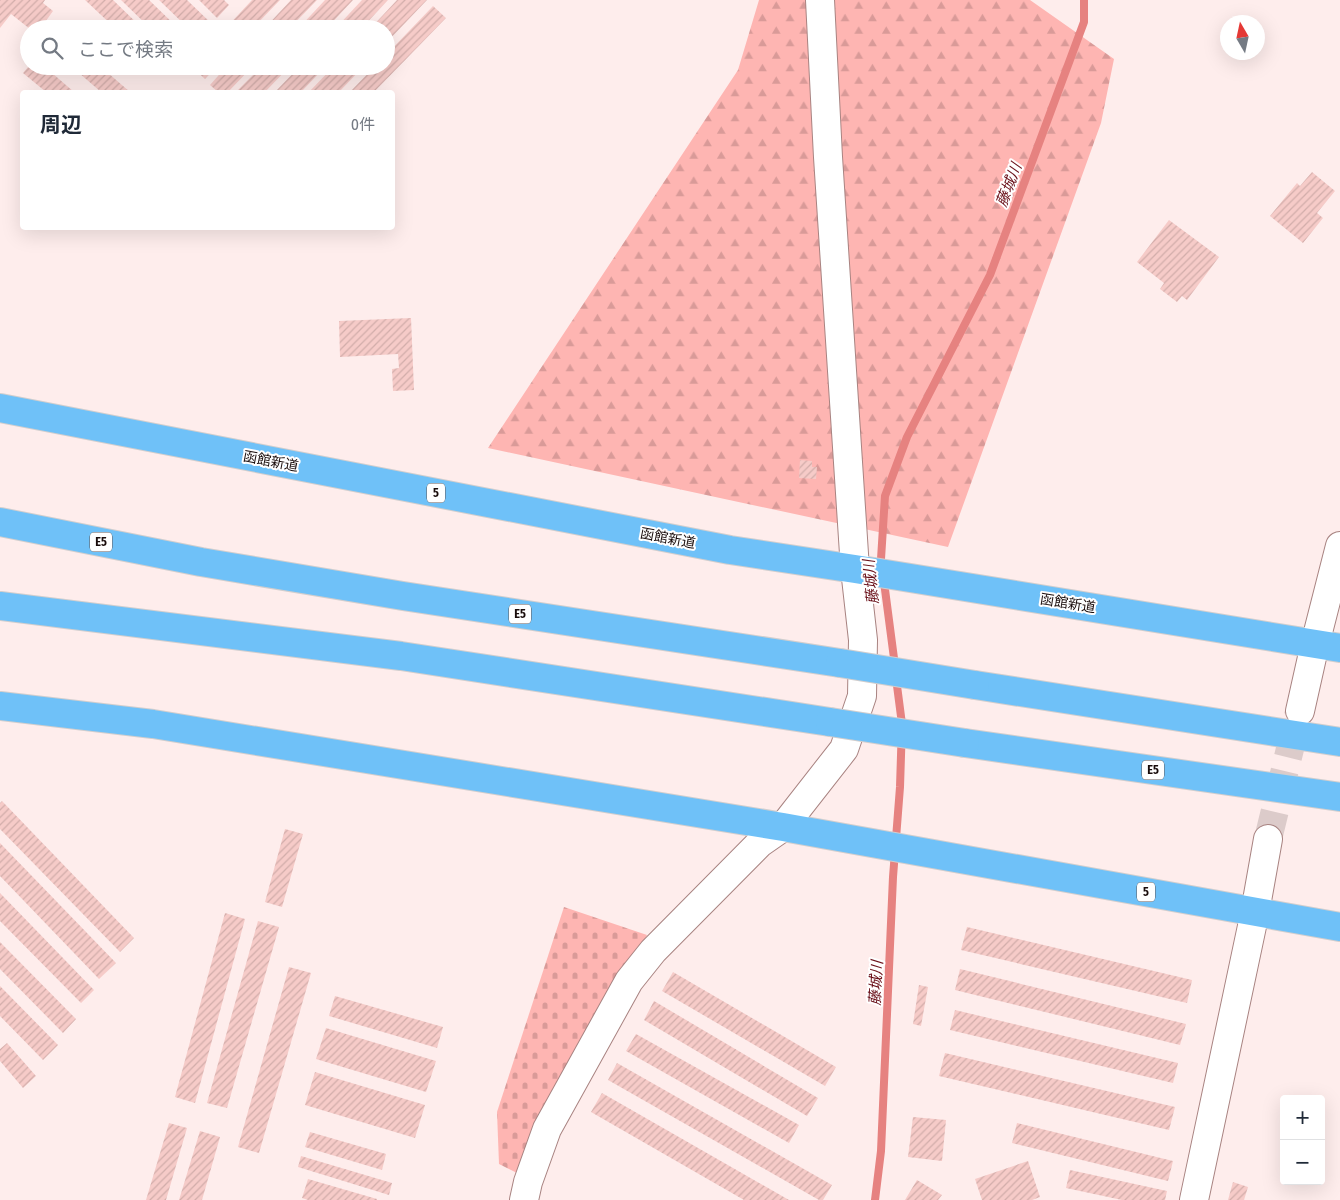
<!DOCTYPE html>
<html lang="ja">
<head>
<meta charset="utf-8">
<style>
	body { margin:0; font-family:"Fira Sans Condensed","Noto Sans JP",sans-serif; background:#f6f6f7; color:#1f2937 }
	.controls { position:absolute; right:15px; bottom:15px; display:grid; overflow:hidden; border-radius:5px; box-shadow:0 5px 20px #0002 }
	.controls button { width:45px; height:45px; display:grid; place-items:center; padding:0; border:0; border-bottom:1px solid #e0e1e3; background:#fff; color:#1f2937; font:25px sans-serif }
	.compass { position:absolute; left:1220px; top:15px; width:45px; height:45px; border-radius:50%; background:#fff; box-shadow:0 5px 20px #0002; rotate:351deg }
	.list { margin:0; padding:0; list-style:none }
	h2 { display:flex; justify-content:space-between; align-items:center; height:65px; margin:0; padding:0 20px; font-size:21px }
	h2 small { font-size:16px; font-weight:400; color:#747a83 }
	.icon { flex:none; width:28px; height:28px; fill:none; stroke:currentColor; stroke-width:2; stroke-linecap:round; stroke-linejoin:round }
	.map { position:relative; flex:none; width:1340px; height:1200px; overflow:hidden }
	.search { position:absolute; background:#fff; box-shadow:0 5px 20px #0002; left:20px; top:20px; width:375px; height:55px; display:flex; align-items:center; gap:12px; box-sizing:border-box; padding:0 18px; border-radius:28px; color:#747a83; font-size:19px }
	.panel { position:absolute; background:#fff; box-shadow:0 5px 20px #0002; left:20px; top:90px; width:375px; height:140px; border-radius:5px }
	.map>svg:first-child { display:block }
	.forest { fill:url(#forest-firs) }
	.cemetery { fill:url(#cemetery-stones) }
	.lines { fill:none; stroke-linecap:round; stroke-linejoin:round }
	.stream { stroke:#e68280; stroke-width:8 }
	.building { fill:url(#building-hatch) }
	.street-tunnel { stroke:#dccbca; stroke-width:28; stroke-dasharray:28 14; stroke-linecap:butt }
	.street-casing { stroke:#a88381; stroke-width:30 }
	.highway-casing { stroke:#d1cece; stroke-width:30 }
	.street { stroke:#fff; stroke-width:28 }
	.highway { stroke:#6fc1f8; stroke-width:28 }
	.highway-bridge-casing { stroke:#d1cece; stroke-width:30; stroke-linecap:butt }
	.highway-bridge { stroke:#6fc1f8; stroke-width:28 }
	.labels { text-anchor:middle; stroke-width:4; stroke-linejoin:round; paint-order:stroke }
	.shield { fill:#fff; stroke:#5e5554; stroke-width:1 }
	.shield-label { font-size:12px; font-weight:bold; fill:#190c0b }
	.street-label { font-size:14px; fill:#190c0b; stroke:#fff }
	.water-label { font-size:15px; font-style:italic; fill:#690f18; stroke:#fff }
</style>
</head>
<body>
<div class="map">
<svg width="1340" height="1200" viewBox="0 0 1340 1200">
	<defs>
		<pattern id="forest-firs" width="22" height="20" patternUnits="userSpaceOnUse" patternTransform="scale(1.25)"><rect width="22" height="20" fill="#feb5b2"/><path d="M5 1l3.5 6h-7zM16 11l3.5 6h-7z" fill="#d99a98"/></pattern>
		<pattern id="cemetery-stones" width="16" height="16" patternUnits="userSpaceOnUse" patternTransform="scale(1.25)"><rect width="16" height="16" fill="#feb5b2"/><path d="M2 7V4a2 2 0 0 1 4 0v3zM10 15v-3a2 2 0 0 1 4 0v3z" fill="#d99a98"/></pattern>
		<pattern id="building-hatch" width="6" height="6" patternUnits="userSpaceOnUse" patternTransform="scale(1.25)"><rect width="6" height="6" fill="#f6cbc8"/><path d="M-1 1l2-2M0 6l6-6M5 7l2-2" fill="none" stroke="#d2adaa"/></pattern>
	</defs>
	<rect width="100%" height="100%" fill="#feedec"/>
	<path class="forest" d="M759 0H1030L1114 59 1101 123 948 547 488 448 738 70Z"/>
	<path class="cemetery" d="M564 907 647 935 517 1173 499 1164 497 1112Z"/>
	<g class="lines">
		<path class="stream" d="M895 666 881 559 885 496 907 437 990 275 1084 22V0
			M875 1200 881 1151 893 877 900 787 902 724 896 678"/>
	</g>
	<path class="building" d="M0 0H45L43 3 53 11 40 29H30L11 14 0 28Z
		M85 0H113L143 29H116Z
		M121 0H149L179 29H151Z
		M159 0H187L212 24 208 29H189Z
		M199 0H224L229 5 217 18Z
		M252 0H280L252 29H225Z
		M291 0H317L289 29H264Z
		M325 0H353L326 29H298Z
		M362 0H388L361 29H335Z
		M397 0H427L386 43V29H370Z
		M433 6 446 18 374 92H350L375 66H386V55Z
		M29 66H44L74 92H46L23 73Z
		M71 66H100L130 92H101Z
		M155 66H173L164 75Z
		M191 66H217L205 79Z
		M227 66H253L228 92H218L210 85Z
		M262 66H290L265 92H236Z
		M300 66H326L301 92H275Z
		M334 66H364L339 92H309Z
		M1312 172 1335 191 1317 213 1323 218 1303 243 1270 216 1297 183 1300 186Z
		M1169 220 1219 257 1187 300 1182 296 1177 302 1160 289 1164 283 1137 262Z
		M411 318 414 390 393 391 392 369 399 368 398 354 340 357 339 321Z
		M800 460 812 461V467H817L816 479 799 478Z
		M2 801 134 938 120 952 0 829V803Z
		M285 829 303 834 282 907 265 902Z
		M0 843 116 963 99 979 0 876Z
		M0 893 94 990 81 1003 0 921Z
		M225 913 245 919 195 1103 175 1097Z
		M258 921 279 927 227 1108 207 1103Z
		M967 927 1192 980 1187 1003 961 950Z
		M0 942 76 1019 63 1033 0 969Z
		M289 967 311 973 259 1153 238 1147Z
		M960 969 1186 1024 1180 1045 955 990Z
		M673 972 836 1067 825 1086 662 991Z
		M919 985 928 987 921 1026 913 1024Z
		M0 986 58 1045 43 1060 0 1016Z
		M335 996 443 1027 437 1048 329 1016Z
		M654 1001 818 1098 807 1116 644 1020Z
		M955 1010 1178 1063 1173 1083 950 1030Z
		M326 1028 436 1061 426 1092 316 1059Z
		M636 1034 799 1125 789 1143 626 1051Z
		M7 1043 36 1076 23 1088 0 1061V1049Z
		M945 1053 1175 1107 1169 1130 939 1076Z
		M617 1063 832 1185 823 1200H819L608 1080Z
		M315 1072 425 1105 415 1138 305 1105Z
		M602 1093 789 1200H744L591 1112Z
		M913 1117 946 1120 942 1161 908 1157Z
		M169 1123 187 1128 166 1200H146Z
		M1017 1123 1173 1161 1168 1181 1012 1143Z
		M200 1131 220 1137 202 1200H179Z
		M310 1132 386 1154 382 1170 305 1147Z
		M301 1156 392 1183 389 1195 298 1167Z
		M1028 1161 1040 1197 1032 1200H982L975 1179Z
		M1070 1170 1167 1191 1165 1200H1122L1066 1188Z
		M308 1179 377 1199V1200H308L302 1198Z
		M917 1180 942 1195 938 1200H905Z
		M1233 1182 1248 1187 1244 1200H1228Z"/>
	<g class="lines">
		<path class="street-tunnel" d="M1268 839 1299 712"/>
		<defs>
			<path id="street" d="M1300 711 1315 644 1340 546
				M524 1200 528 1182 547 1129 629 981 653 951 760 843 783 827 844 749 862 696 863 640 855 569 828 157 820 0
				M1194 1200 1255 912 1268 839"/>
			<path id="highway" d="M0 408 730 550 855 569 1340 648
				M0 522 201 562 403 596 840 663
				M0 606 401 656 830 722
				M975 685 1340 742
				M0 706 153 724 783 827 1340 927
				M965 743 1340 797"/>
		</defs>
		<use href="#street" class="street-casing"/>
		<use href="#highway" class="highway-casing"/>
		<use href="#street" class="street"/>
		<use href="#highway" class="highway"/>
		<defs>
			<path id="highway-bridge" d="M840 663 975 685
				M830 722 965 743"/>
		</defs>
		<use href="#highway-bridge" class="highway-bridge-casing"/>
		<use href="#highway-bridge" class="highway-bridge"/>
	</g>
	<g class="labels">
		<g class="shield">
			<rect x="427" y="483.5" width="18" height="19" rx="4"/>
			<rect x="90" y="532.5" width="22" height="19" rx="4"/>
			<rect x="509" y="604.5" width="22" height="19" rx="4"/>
			<rect x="1142" y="760.5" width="22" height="19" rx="4"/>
			<rect x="1137" y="882.5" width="18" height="19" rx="4"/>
		</g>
		<g class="shield-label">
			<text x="436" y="497">5</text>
			<text x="101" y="546">E5</text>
			<text x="520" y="618">E5</text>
			<text x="1153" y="774">E5</text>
			<text x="1146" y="896">5</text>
		</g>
		<g class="street-label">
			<text transform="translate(271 461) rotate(11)" y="5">函館新道</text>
			<text transform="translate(668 538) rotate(11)" y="5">函館新道</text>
			<text transform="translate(1068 603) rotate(9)" y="5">函館新道</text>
		</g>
		<g class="water-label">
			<text transform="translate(1009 185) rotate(-69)" y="5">藤城川</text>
			<text transform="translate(871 582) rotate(-96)" y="5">藤城川</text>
			<text transform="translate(876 983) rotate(-87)" y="5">藤城川</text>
		</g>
	</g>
</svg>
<div class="controls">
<button>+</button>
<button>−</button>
</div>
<svg class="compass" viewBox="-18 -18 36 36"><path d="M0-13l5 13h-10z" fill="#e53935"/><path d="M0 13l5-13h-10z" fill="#747a83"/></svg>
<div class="search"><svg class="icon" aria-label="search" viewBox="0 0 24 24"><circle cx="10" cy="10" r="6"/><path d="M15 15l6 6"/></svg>ここで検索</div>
<section class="panel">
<h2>周辺<small>0件</small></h2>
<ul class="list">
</ul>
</section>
</div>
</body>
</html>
